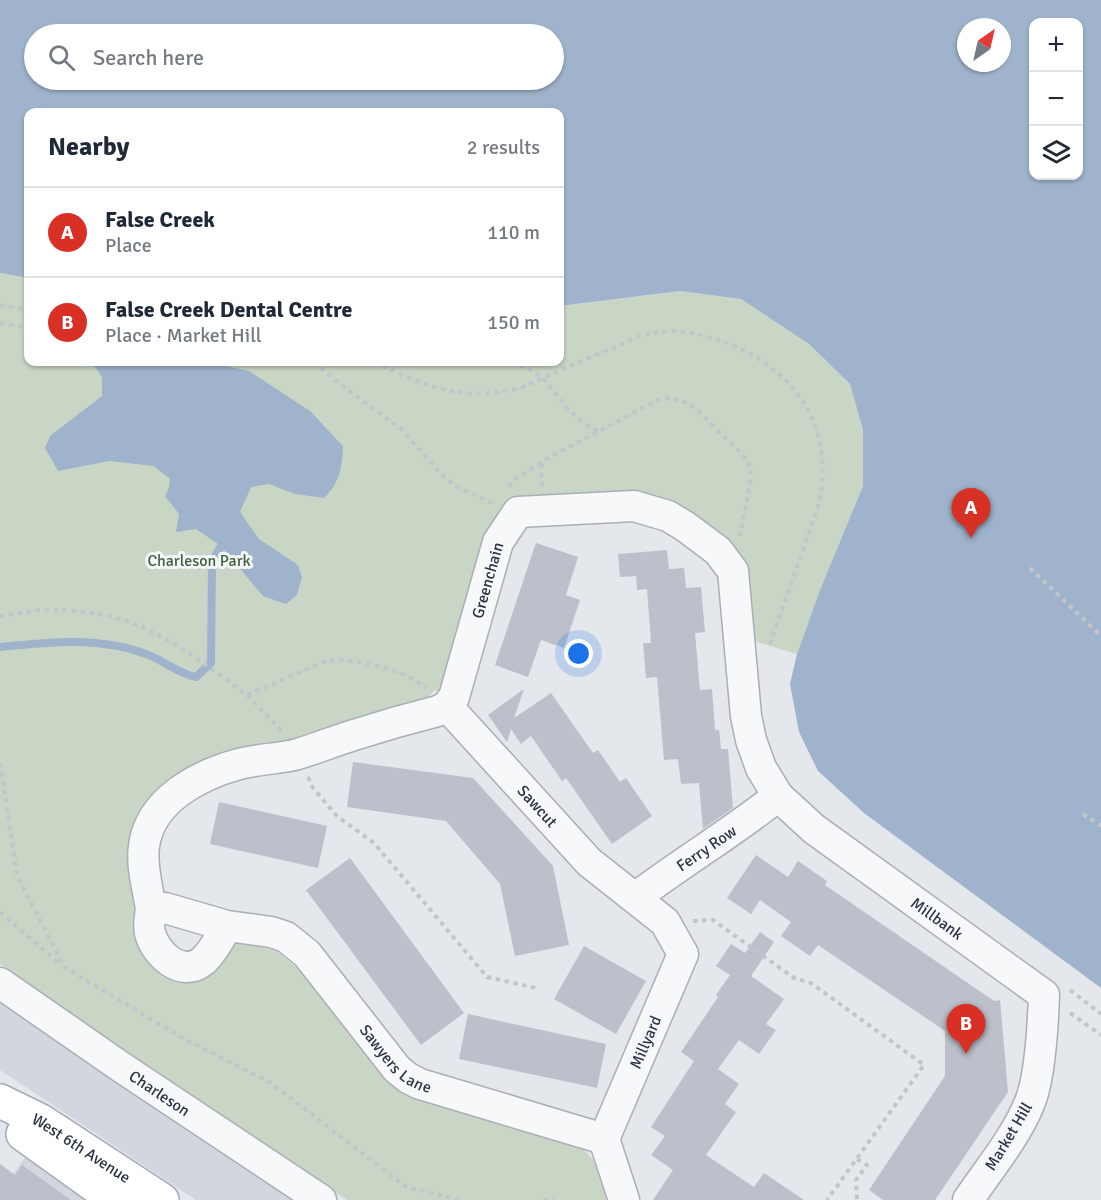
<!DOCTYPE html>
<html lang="en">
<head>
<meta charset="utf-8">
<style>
	body { margin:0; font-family:Signika,sans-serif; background:#f6f6f7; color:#1f2937 }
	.controls { position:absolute; right:18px; top:18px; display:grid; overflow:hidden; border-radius:12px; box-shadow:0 2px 4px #0004 }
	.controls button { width:54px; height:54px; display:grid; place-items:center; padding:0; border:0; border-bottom:2px solid #e0e1e3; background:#fff; color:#1f2937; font:30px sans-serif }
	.compass { position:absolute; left:957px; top:18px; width:54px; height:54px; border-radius:50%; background:#fff; box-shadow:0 2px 4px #0004; rotate:34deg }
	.you { position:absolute; left:579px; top:654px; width:21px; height:21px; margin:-15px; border:4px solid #fff; border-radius:50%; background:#1a73e8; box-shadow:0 0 0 9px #1a73e833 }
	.badge { display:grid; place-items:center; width:39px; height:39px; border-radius:50%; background:#d93025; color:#fff; font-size:20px; font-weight:700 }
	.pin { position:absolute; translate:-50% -50px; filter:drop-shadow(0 2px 3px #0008) }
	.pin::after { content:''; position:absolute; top:32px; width:21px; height:18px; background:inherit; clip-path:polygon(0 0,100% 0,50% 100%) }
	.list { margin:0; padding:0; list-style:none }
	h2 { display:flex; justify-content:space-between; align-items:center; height:78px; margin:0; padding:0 24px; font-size:26px }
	h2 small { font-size:20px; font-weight:400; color:#747a83 }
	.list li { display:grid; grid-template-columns:39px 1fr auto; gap:18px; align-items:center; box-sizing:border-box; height:90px; padding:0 24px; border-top:2px solid #e0e1e3 }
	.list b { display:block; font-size:22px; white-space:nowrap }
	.list p { margin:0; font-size:20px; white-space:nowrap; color:#747a83 }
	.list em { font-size:20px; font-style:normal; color:#747a83 }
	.icon { flex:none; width:33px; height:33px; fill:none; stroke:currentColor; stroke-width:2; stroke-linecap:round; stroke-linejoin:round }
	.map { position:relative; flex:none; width:1101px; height:1200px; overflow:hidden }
	.search { position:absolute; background:#fff; box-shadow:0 2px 4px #0004; left:24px; top:24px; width:540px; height:66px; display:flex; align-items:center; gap:15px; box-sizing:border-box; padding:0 21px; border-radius:33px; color:#747a83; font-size:22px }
	.panel { position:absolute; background:#fff; box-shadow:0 2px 4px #0004; left:24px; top:108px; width:540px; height:258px; border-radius:12px }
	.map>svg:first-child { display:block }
	.built { fill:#d2d6de }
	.green { fill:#c9d6c5 }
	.water { fill:#9fb4cc; fill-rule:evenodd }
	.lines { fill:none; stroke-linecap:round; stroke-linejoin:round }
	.stream { stroke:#9fb4cc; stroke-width:8 }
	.building { fill:#bbc0ca }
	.minor-casing { stroke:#a9aeb7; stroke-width:33 }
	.major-casing { stroke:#a3abb8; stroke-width:36 }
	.path { stroke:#c2c5cb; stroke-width:4; stroke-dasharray:4.5 4.5; stroke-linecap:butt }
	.minor { stroke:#f7f8fa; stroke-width:30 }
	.major { stroke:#fff; stroke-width:33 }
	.labels { text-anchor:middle; stroke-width:6; stroke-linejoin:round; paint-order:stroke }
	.park-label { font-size:16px; fill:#3f6138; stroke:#f4f6f9 }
	.street-label { font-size:16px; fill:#2b3445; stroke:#f4f6f9 }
</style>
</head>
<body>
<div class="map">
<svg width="1101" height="1200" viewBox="0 0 1101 1200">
	<rect width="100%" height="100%" fill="#e4e7ec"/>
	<path class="built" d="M0 999 296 1200H196L0 1070Z
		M26 1156 89 1200H0V1193Z"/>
	<path class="green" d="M0 273 28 278V362H560V306L680 291 741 299 809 344 850 384 863 430V486L820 590 797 654 747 639 740 564 688 520 515 506 448 700 435 690 424 701 340 730 145 819 157 959 218 957 238 940 279 953 315 983 344 1026 400 1082 582 1148 601 1168 611 1200H347L102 1036 0 964Z"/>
	<path class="water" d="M0 0H1101V988L864 813 818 771 799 732 790 684 797 654 820 590 863 486V430L850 384 809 344 741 299 680 291 560 306V112H28V278L0 273ZM1034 22H1078V176H1034ZM966 27H1002V63H966ZM554 34V80H34V34Z
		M91 362H207L249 371 310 411 343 446C342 467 340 483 324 498L295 494 269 484 251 487 240 512 259 539 298 565 302 577 297 595 286 604 263 596 221 546 196 529 176 532 179 514 165 496 169 488 170 479 154 466 109 461 58 471 45 448 50 436 102 396V377Z"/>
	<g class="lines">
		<path class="stream" d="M0 647C48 642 99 636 146 654 163 660 177 673 196 677L211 663 212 562 221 546"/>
	</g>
	<path class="building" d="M536 543 578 557 566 595 580 600 564 648 541 640 528 677 495 665Z
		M667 550 669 569 684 568 686 588 701 587 705 632 695 633 700 690 712 689 715 730H719L721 749H728L733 808 703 829 699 783 681 784 678 759 664 760 657 677 646 678 643 643H651L647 589 637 590 636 576 620 577 618 554Z
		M524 689 514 718 551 693 593 753 598 750 620 782 626 778 652 816 612 844 566 778 562 781 531 736 521 744 511 729 507 742 488 715Z
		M353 762 473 778 553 866 569 945 515 956 500 884 446 821 347 807Z
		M219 802 327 826 318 868 210 844Z
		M756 855 788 877 798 861 827 881 825 885 994 1001 1000 1000 1008 1092 935 1200H883L869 1190 945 1076V1031L818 945 810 956 781 936 791 922 760 900 751 914 727 898Z
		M350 858 464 1013 421 1045 306 890Z
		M760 932 774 942 751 976 784 999 766 1024 776 1030 759 1054 739 1040 718 1069 739 1084 725 1104 736 1112 706 1155 754 1187 764 1173 804 1200H653L673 1170 651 1155 665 1136 651 1127 694 1061 681 1052 718 997 716 995 730 975 716 966 731 944 745 953Z
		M584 946 646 981 616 1034 554 999Z
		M468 1014 606 1044 597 1088 459 1059Z
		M0 1164 15 1175 22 1165 71 1200H0Z"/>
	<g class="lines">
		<defs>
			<g id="minor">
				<path id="s1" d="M447 706 589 862 665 922 683 954 604 1139 624 1200"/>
				<path id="s2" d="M635 898C682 862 732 833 778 796"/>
				<path id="s3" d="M151 909C148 889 141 866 144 846 150 800 199 775 239 764 258 759 279 759 298 754 317 748 335 741 354 735 382 726 410 718 438 711L447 706 454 697 498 542 518 512 634 506 668 516 686 527 718 551 733 571 746 716 751 740 761 768 778 796 814 829 1044 995C1043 1023 1040 1077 1030 1102 1016 1137 989 1169 968 1200"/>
				<path id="s4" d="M227 926C220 938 213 952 203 961 181 979 155 953 150 933 148 925 150 917 151 909L165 908 227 926 271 932 286 937 307 954 397 1069 408 1078 420 1084 604 1139"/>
				<path id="s5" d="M0 983 121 1067 321 1200"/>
			</g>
			<g id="major">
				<path id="s6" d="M0 1101 41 1121 162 1200"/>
				<path d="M23 1134 115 1200"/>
			</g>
		</defs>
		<use href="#minor" class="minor-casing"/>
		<use href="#major" class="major-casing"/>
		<path class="path" d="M0 305 28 310
			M0 323 28 328
			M314 362 340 384 401 429 444 477 459 488 492 503
			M374 362C428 387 461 402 521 388 550 374 580 362 610 349 625 343 641 334 657 332 678 328 705 335 724 342 797 369 837 430 818 507L768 649
			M511 362C521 367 537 371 544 380 567 404 567 416 600 432
			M542 486 541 468 546 459 658 400C686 393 700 413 717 430 727 440 738 449 747 460L751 469V478L740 536
			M509 487 517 478 543 461
			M1030 568 1101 636
			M0 616C18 614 37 609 55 610 81 610 113 615 137 625 177 642 213 670 247 695L326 661C356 658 403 669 426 688
			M247 695 282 731
			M0 763 17 875 64 967 181 1037 271 1083 406 1187 461 1200
			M308 777 313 788 337 816 374 843 487 977 536 988
			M1083 814 1101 826
			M0 912 61 965
			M693 921 713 920 794 978 811 983 924 1065 827 1200
			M1070 990 1101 1014
			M1070 1013 1101 1035
			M857 1159 867 1165 856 1180 857 1200
			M543 1200H554"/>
		<use href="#minor" class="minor"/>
		<use href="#major" class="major"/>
	</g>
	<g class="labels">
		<g class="park-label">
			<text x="199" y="566">Charleson Park</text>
		</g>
		<g class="street-label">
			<text dy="6" stroke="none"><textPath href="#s3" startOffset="546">Greenchain</textPath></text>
			<text dy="6" stroke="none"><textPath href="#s1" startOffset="135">Sawcut</textPath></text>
			<text dy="6" stroke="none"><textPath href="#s2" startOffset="87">Ferry Row</textPath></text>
			<text dy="6" stroke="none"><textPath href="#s3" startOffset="1293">Millbank</textPath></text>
			<text transform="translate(645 1042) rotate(-67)" y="6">Millyard</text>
			<text dy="6" stroke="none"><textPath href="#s4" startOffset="442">Sawyers Lane</textPath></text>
			<text dy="6" stroke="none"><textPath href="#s5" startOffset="194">Charleson</textPath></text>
			<text transform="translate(1008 1136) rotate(-59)" y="6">Market Hill</text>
			<text dy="6" stroke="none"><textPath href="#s6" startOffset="94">West 6th Avenue</textPath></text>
		</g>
	</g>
</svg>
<div class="controls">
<button>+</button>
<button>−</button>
<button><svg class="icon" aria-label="layers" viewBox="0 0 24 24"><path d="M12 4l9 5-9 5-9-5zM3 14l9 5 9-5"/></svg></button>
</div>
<svg class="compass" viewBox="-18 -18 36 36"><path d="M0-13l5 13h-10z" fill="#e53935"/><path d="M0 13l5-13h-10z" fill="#747a83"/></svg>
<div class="you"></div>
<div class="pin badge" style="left:971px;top:538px">A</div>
<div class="pin badge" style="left:966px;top:1054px">B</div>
<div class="search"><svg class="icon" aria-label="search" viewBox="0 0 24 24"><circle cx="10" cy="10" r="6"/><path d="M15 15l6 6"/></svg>Search here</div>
<section class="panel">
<h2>Nearby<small>2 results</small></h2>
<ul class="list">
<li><span class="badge">A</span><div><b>False Creek</b><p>Place</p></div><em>110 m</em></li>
<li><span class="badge">B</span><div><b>False Creek Dental Centre</b><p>Place · Market Hill</p></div><em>150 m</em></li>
</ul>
</section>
</div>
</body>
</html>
